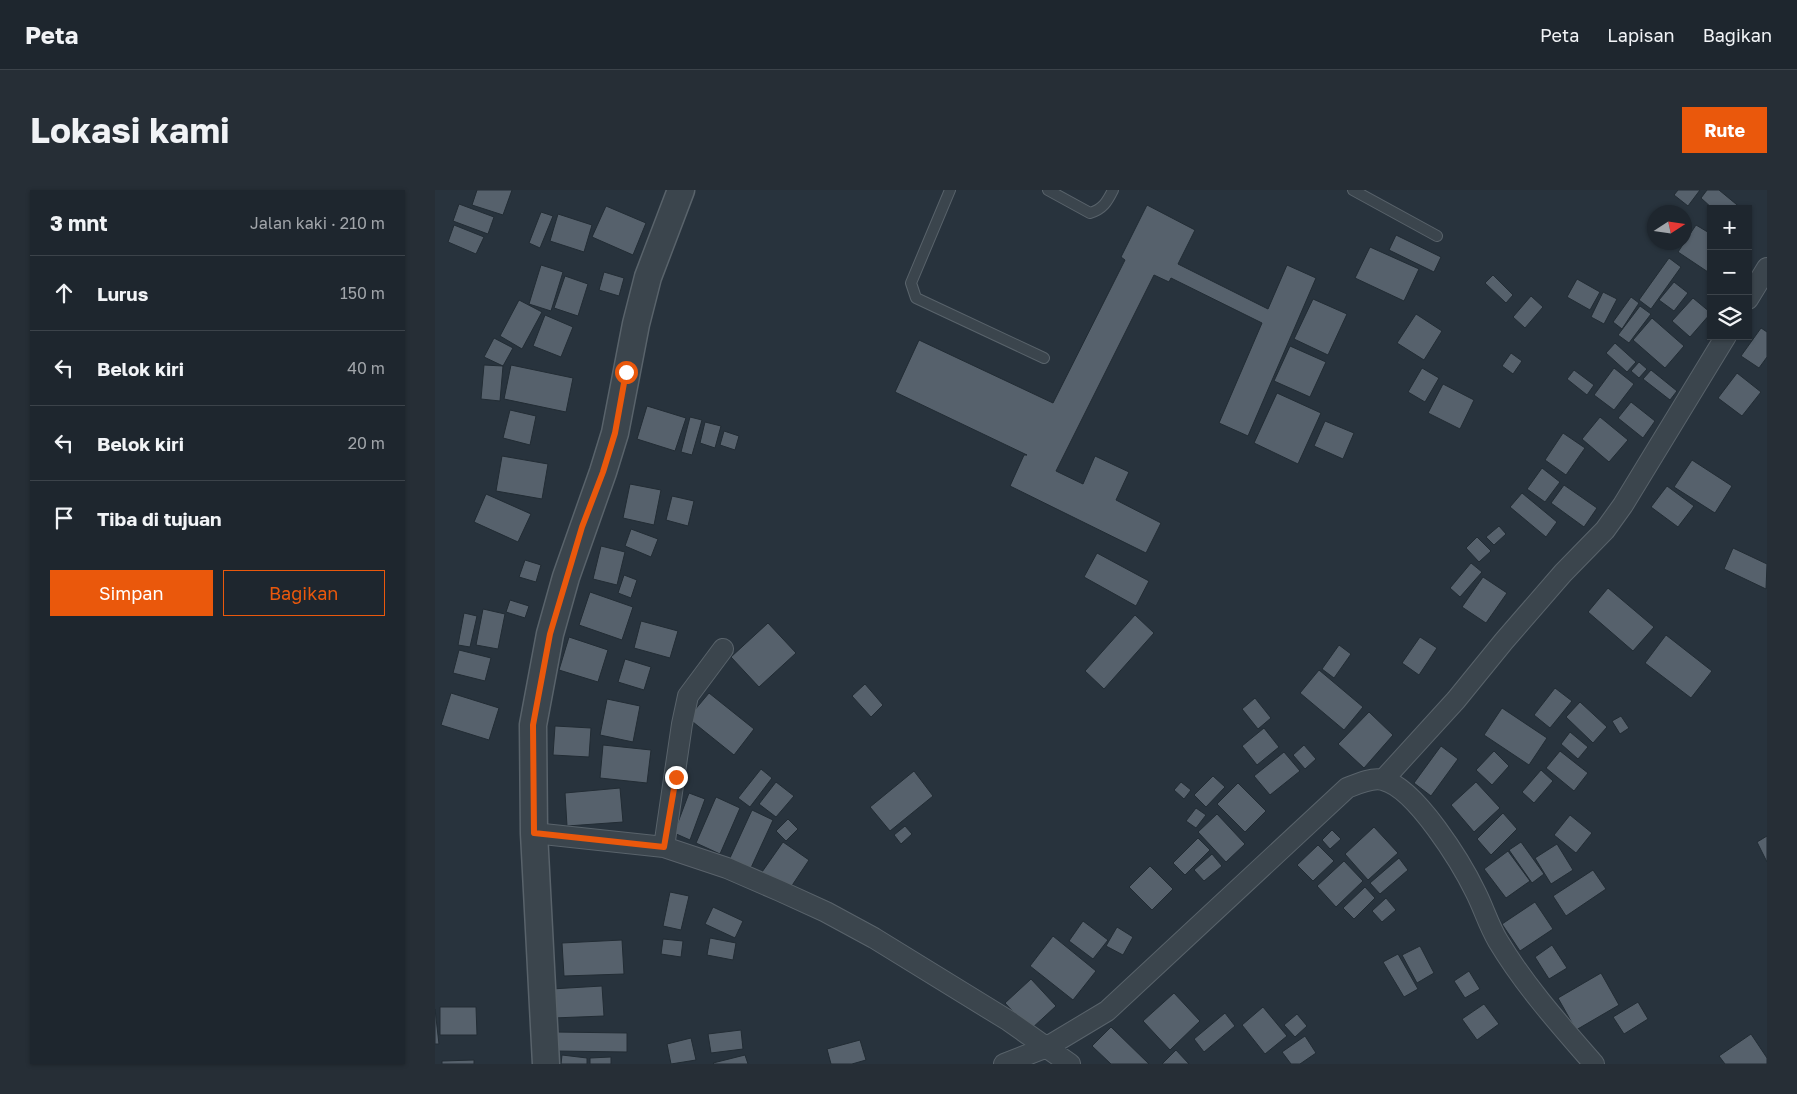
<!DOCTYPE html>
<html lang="id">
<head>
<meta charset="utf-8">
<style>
	body { margin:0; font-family:"Golos Text",sans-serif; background:#262e36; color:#f1f3f6 }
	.controls { position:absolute; right:15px; top:15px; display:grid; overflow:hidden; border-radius:0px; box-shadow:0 1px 4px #0004 }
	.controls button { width:45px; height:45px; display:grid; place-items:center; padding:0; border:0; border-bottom:1px solid #3c434a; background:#1e262e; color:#f1f3f6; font:25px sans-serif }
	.compass { position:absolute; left:1212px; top:15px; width:45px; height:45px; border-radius:50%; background:#1e262e; box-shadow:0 1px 4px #0004; rotate:78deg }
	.stop { position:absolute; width:15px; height:15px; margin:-11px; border:4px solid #ea580c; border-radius:50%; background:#fff }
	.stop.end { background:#ea580c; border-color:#fff; box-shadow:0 1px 5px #0008 }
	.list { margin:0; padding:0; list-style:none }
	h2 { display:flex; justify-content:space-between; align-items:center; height:65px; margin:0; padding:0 20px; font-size:21px }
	h2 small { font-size:16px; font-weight:400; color:#a1a5aa }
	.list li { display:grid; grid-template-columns:32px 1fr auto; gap:15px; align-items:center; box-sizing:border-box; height:75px; padding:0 20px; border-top:1px solid #3c434a }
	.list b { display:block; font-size:19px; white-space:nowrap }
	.list em { font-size:16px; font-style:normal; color:#a1a5aa }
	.actions { display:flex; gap:10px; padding:15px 20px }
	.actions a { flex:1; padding:11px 0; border:1px solid #ea580c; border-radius:0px; text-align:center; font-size:18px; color:#ea580c }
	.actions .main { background:#ea580c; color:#fff }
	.icon { flex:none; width:28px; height:28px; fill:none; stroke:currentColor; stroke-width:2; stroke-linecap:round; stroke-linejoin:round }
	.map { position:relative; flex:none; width:1332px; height:874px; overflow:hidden; border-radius:0px }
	header { display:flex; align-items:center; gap:30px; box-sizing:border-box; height:70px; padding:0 25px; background:#1e262e; border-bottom:1px solid #3c434a }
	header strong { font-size:24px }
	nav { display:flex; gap:28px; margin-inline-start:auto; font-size:18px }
	.intro { display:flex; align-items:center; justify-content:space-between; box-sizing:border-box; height:120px; padding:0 30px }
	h1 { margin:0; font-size:35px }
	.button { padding:12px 22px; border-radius:0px; background:#ea580c; color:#fff; font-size:18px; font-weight:700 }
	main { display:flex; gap:30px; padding:0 30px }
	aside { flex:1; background:#1e262e; border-radius:0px; box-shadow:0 1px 4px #0004 }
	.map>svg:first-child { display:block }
	.building { fill:#56616c; stroke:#222c34 }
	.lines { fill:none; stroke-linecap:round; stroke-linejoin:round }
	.service-casing { stroke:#59636b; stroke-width:12 }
	.minor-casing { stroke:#59636b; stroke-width:22 }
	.tertiary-casing { stroke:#59636b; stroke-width:29 }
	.service { stroke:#3b454d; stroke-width:10 }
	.minor { stroke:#3b454d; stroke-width:20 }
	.tertiary { stroke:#3b454d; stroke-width:26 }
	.route { stroke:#ea580c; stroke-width:6 }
</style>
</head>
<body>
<header>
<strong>Peta</strong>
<nav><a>Peta</a><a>Lapisan</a><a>Bagikan</a></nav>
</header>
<div class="intro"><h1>Lokasi kami</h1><a class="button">Rute</a></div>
<main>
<aside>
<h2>3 mnt<small>Jalan kaki · 210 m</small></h2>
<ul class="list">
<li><svg class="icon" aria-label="ahead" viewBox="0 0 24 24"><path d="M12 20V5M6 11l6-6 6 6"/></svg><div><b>Lurus</b></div><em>150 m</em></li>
<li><svg class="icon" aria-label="left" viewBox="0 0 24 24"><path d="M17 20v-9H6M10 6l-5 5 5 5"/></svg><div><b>Belok kiri</b></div><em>40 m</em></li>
<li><svg class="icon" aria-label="left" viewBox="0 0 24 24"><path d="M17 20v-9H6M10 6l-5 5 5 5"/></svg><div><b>Belok kiri</b></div><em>20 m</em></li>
<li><svg class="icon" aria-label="arrive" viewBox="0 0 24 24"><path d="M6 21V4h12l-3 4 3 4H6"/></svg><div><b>Tiba di tujuan</b></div></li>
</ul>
<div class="actions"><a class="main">Simpan</a><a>Bagikan</a></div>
</aside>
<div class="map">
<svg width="1332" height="874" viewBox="0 0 1332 874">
	<rect width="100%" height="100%" fill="#28333d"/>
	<path class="building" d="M42 0H77L68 25 37 15Z
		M1243 0H1265L1253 16 1239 5Z
		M1272 0H1284L1307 19H1278L1266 8Z
		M24 14 59 27 53 44 18 31Z
		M712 15 760 40 743 74 833 119 852 75 881 88 813 246 784 233 827 133 736 88 734 92 719 85 621 281 648 294 660 266 694 282 681 310 726 333 711 363 575 296 589 265H592L460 202 484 150 618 213 690 70 686 67Z
		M171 16 211 33 198 65 157 47Z
		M106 22 118 26 105 58 94 53Z
		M123 24 157 35 149 62 115 51Z
		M19 35 49 47 41 64 13 52Z
		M1261 35 1276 44V84L1243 62Z
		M961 45 1006 67 999 82 954 60Z
		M935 57 984 79 969 111 920 88Z
		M1234 68 1246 77 1216 119 1204 110Z
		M106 75 128 82 116 121 94 114Z
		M169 82 189 88 184 106 164 100Z
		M1058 85 1078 105 1071 113 1050 93Z
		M130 86 153 94 143 126 119 118Z
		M1142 89 1165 102 1155 120 1132 107Z
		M1239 92 1253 103 1239 121 1224 110Z
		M1168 102 1182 109 1169 134 1156 127Z
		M1096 106 1108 117 1090 138 1078 127Z
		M1196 107 1204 113 1187 139 1178 132Z
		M1258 108 1276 123 1255 147 1237 131Z
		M878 109 912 124 893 165 859 149Z
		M84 110 107 122 87 159 65 146Z
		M1205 116 1216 124 1194 153 1183 145Z
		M981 124 1007 141 989 170 962 153Z
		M110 125 138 137 126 167 98 156Z
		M1217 128 1249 156 1230 178 1198 150Z
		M1326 138 1332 142V167L1324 178 1306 166Z
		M59 148 78 158 68 176 49 167Z
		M1180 153 1201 172 1192 182 1171 163Z
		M855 156 891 172 875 207 839 191Z
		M1076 163 1087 171 1078 184 1067 176Z
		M1204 172 1212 179 1204 188 1196 181Z
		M49 175 68 176 65 211 46 209Z
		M76 175 138 188 131 222 69 209Z
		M987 178 1004 188 990 212 973 202Z
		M1179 178 1199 194 1179 220 1159 205Z
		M1139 180 1159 195 1152 205 1132 189Z
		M1216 180 1242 201 1235 210 1208 189Z
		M1302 183 1326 202 1307 226 1283 208Z
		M1008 194 1039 210 1025 239 993 223Z
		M842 203 886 223 863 274 819 253Z
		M1196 212 1220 231 1208 248 1183 228Z
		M212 216 251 228 240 261 202 249Z
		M75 220 101 226 95 255 68 248Z
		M255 227 267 230 257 265 246 262Z
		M1165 227 1193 250 1174 272 1147 249Z
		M890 231 919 243 908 269 879 256Z
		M270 232 286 236 280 258 265 253Z
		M289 241 304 246 300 260 285 255Z
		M1128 243 1150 258 1131 285 1110 270Z
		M67 266 113 274 107 309 61 301Z
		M1257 270 1297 296 1280 323 1239 297Z
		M1107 278 1125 292 1110 312 1092 299Z
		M195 294 226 300 219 335 188 328Z
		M1129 295 1162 318 1149 337 1116 313Z
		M1232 296 1259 316 1243 337 1216 317Z
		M1087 303 1122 332 1111 347 1075 317Z
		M51 304 96 324 83 352 39 332Z
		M237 306 259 311 253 336 231 330Z
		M1064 336 1071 344 1059 355 1051 347Z
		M196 339 223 349 216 367 190 356Z
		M1042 347 1056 361 1044 372 1031 358Z
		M166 356 190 362 182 395 158 389Z
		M1298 358 1332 374 1331 399 1289 379Z
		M662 363 714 391 701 416 649 387Z
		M90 370 106 375 101 392 84 387Z
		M1036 373 1047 382 1025 407 1015 398Z
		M189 385 202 390 196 408 183 403Z
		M1048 387 1072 403 1051 433 1027 417Z
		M1173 398 1219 437 1198 461 1153 422Z
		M155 402 198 417 187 450 144 435Z
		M75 410 94 416 90 428 71 422Z
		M48 419 70 424 63 459 41 455Z
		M29 423 42 426 35 457 23 455Z
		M700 425 719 443 669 499 650 481Z
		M206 431 243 441 235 468 199 458Z
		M333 433 361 463 324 497 296 467Z
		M1231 445 1277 481 1256 508 1210 473Z
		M134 447 173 460 163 492 124 480Z
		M985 447 1002 458 984 485 967 473Z
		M904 455 916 464 899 488 887 479Z
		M24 460 56 468 50 491 18 483Z
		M190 469 216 477 209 500 183 492Z
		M884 480 928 517 909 540 865 503Z
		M430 494 448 515 436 527 417 506Z
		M1120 498 1137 511 1115 538 1099 525Z
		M16 503 64 518 54 550 6 535Z
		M274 503 319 539 299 565 253 528Z
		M820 508 836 528 823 539 807 519Z
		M172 509 205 516 198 552 165 545Z
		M1145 512 1172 537 1158 553 1131 527Z
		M1067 518 1112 548 1094 575 1049 545Z
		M934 522 958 545 929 578 903 554Z
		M1186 526 1194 538 1185 544 1177 531Z
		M120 536 156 538 154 567 118 565Z
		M829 538 844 557 822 575 807 556Z
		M1135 542 1153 557 1143 569 1126 554Z
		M168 555 216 560 212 593 165 588Z
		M869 555 881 569 870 579 858 565Z
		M1006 556 1023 569 996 606 979 593Z
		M1059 561 1074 576 1057 595 1041 580Z
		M1125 561 1153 583 1139 601 1111 578Z
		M849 562 865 581 835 605 819 586Z
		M326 579 337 588 315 617 303 608Z
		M1106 580 1118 591 1099 613 1087 602Z
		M479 581 498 606 455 641 435 617Z
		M778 586 790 597 771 617 759 605Z
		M341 592 359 606 341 627 324 614Z
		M746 592 756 600 749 609 739 600Z
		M1041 592 1065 618 1039 642 1016 615Z
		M803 593 831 621 810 642 782 614Z
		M185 598 188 632 132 636 130 603Z
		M254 603 270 609 255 650 239 643Z
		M281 607 305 618 285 664 261 653Z
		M761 618 771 625 761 638 751 631Z
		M317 620 338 630 315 680 294 670Z
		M1068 623 1082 639 1056 665 1042 649Z
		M782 624 810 654 791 672 763 642Z
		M1135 625 1157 643 1141 663 1119 645Z
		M353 629 363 639 351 651 341 641Z
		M470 636 477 644 466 654 459 645Z
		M939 637 963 663 933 690 910 664Z
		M897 640 906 649 895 659 887 650Z
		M1332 646V672L1322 652Z
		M763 648 775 660 750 685 738 673Z
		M348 652 374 670 354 700 327 682Z
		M1086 652 1109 684 1097 693 1074 660Z
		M1122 654 1138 680 1116 694 1100 668Z
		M883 655 899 671 878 691 862 675Z
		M1073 661 1095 691 1071 708 1049 679Z
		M777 664 787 676 769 691 759 680Z
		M964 668 973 680 945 704 935 693Z
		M909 671 928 691 901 717 882 696Z
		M715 676 738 699 717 720 694 697Z
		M1158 680 1171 699 1131 726 1118 706Z
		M930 697 940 708 919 729 908 718Z
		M235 702 254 706 246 740 228 736Z
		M951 708 961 720 947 732 937 721Z
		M1100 712 1118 739 1085 761 1067 734Z
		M278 717 308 731 300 748 270 734Z
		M648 731 673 750 658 769 634 751Z
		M682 737 698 747 688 765 671 756Z
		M618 746 661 781 638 810 595 776Z
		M275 748 301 753 298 770 272 765Z
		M228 749 248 751 246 767 226 764Z
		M187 750 189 784 129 786 127 753Z
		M1117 755 1132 778 1114 789 1100 767Z
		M985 756 999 783 982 793 967 765Z
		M963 764 983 799 969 807 948 772Z
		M1034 781 1045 799 1030 808 1019 791Z
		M1166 783 1184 815 1141 840 1123 808Z
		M596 789 621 816 595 840 570 813Z
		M167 796 169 826 118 828 116 799Z
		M739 803 765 831 735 860 708 831Z
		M1203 812 1213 829 1189 844 1178 827Z
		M1049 814 1064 834 1042 850 1027 829Z
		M5 817H41L42 845H5Z
		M828 817 852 846 830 864 807 835Z
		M0 819 4 854H0Z
		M790 823 800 836 769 862 759 849Z
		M862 824 872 836 860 847 849 835Z
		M676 837 714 874H676L657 856Z
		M306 840 308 859 276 863 273 844Z
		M120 842 192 843V862L120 861Z
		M1316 844 1332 868V874H1290L1284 866Z
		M870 846 881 863 865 874H856L847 862Z
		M256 848 261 870 236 874 232 854Z
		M425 850 431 870 417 874H396L392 859Z
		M741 860 754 874H727Z
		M127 865 152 868V874H126Z
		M310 865 313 874H279L278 873Z
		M176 867V874H155V868Z
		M39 870V874H7V871Z"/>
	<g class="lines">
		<defs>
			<path id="service" d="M515 0 476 93 481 108 609 168
				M613 0 655 23C668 19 672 12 678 0
				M918 0 1002 46"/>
			<path id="minor" d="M1313 109 1332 78
				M948 590 1021 510 1069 451 1128 383 1170 340 1188 315 1291 146
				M99 643 229 657 292 678 345 701 391 722 439 748 574 831 635 874
				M229 657 247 534 253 506 288 459
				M569 874 612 857 672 821 912 598C922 594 937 587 948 590 981 598 1027 674 1041 703 1049 719 1054 736 1063 751 1090 796 1125 835 1159 874"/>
			<path id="tertiary" d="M111 874 99 643 98 535 115 444 131 387 168 282 180 243 201 134 213 87 246 0"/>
		</defs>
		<use href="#service" class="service-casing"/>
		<use href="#minor" class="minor-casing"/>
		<use href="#tertiary" class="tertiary-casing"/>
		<use href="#service" class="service"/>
		<use href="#minor" class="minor"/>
		<use href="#tertiary" class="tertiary"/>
	</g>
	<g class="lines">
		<path class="route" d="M191 182 180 243 168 282 147 337 115 444 98 535 99 643 229 657 241 587"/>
	</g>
</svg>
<div class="controls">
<button>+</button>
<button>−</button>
<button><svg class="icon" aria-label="layers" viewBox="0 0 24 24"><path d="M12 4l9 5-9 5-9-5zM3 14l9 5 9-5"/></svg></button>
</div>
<svg class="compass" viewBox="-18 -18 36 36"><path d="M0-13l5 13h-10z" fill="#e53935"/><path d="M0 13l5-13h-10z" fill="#a1a5aa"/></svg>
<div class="stop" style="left:191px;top:182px"></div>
<div class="stop end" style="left:241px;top:587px"></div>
</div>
</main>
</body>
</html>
